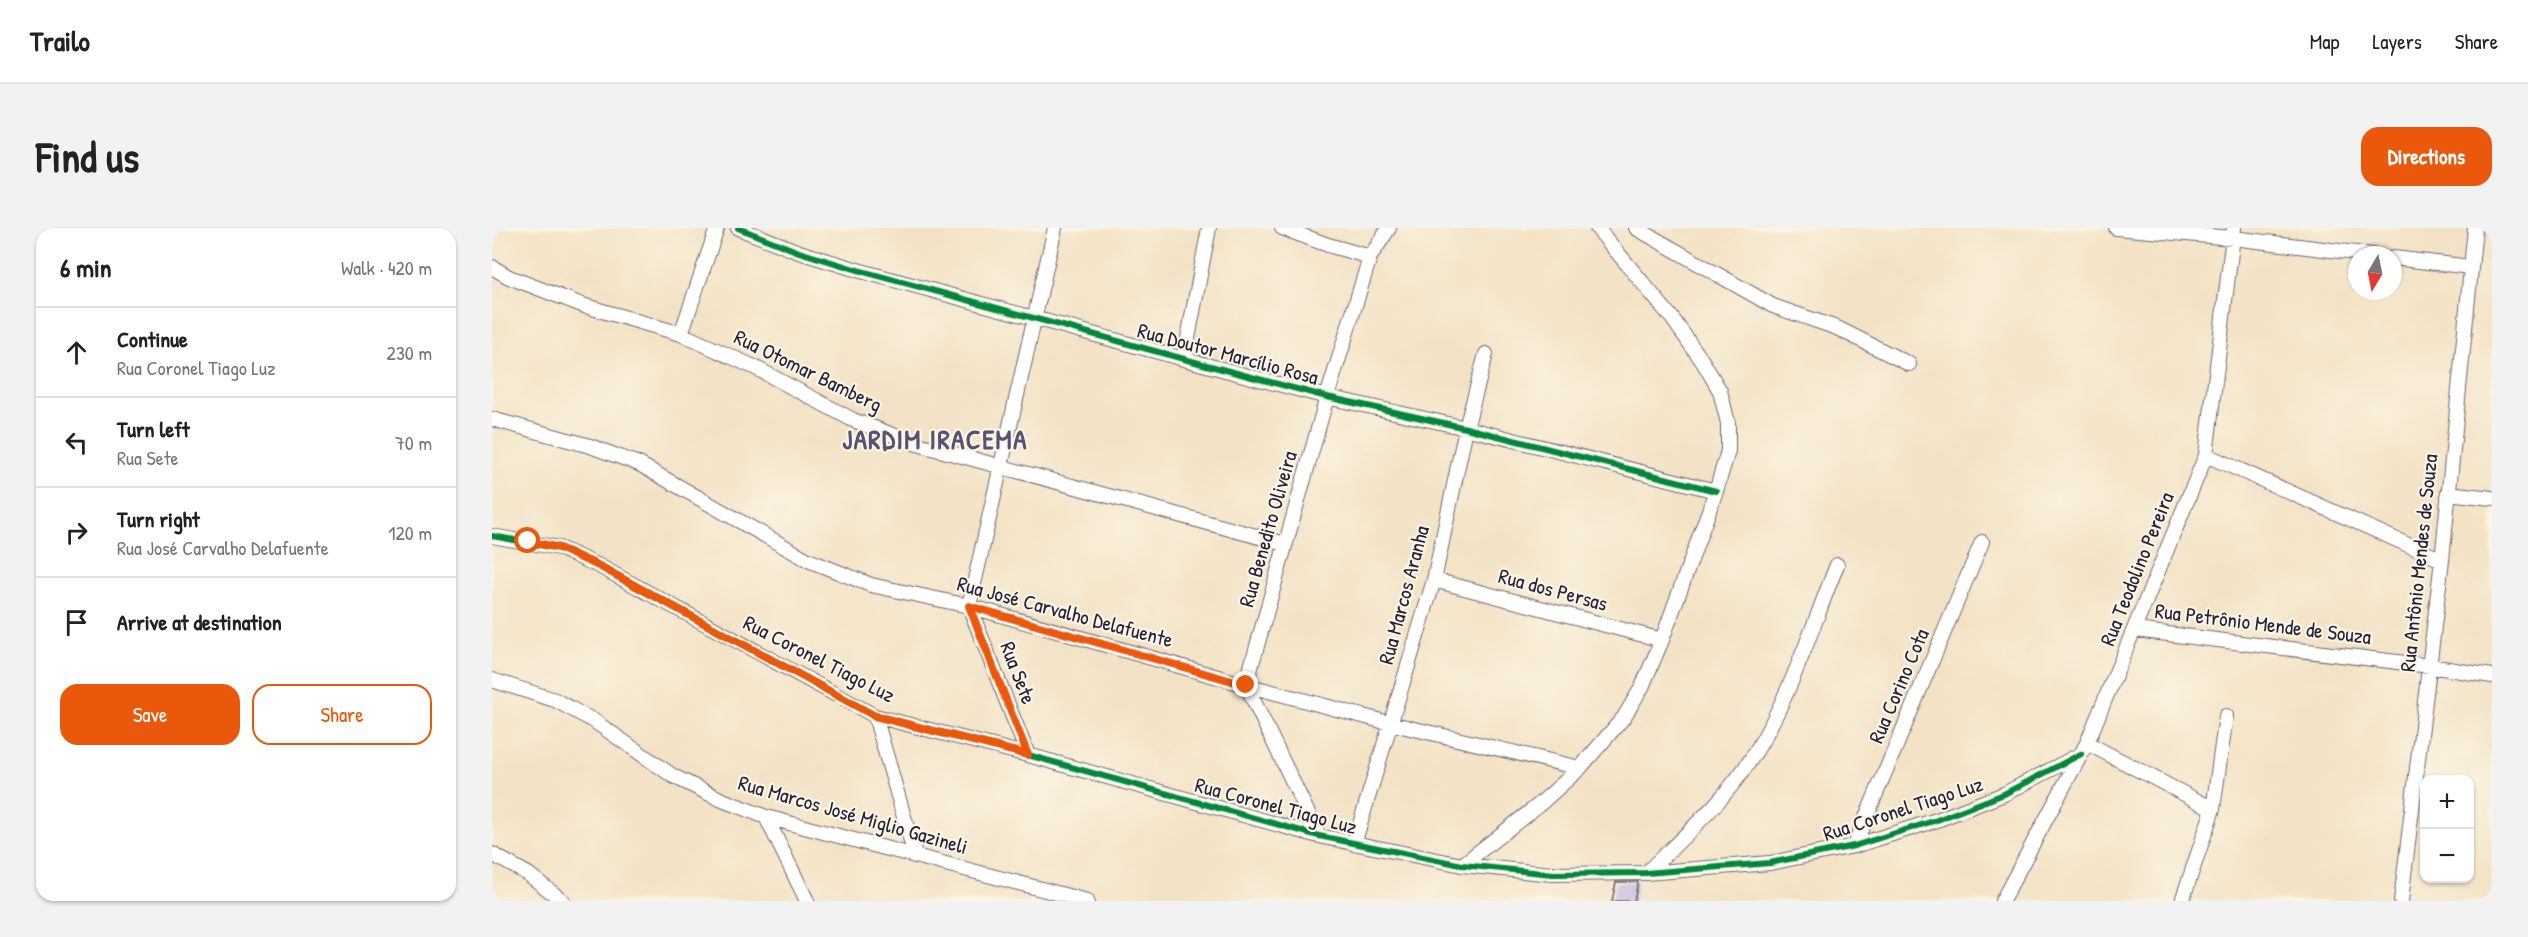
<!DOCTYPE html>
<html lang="en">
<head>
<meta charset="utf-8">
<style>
	body { margin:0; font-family:"Patrick Hand",sans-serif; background:#f2f2f2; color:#222 }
	.controls { position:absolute; right:18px; bottom:18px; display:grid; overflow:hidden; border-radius:12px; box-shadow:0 2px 4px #0004 }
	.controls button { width:54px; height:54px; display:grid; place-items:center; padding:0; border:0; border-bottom:2px solid #e0e0e0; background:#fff; color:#222; font:30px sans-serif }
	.compass { position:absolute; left:1856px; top:18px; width:54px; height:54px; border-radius:50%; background:#fff; box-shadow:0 2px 4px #0004; rotate:190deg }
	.stop { position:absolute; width:18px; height:18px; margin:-14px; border:4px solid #ea580c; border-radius:50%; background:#fff }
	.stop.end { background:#ea580c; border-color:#fff; box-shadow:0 2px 6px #0008 }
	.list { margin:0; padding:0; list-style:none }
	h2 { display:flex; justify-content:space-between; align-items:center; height:78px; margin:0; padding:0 24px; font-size:26px }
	h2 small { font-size:20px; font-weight:400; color:#767676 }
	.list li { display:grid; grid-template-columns:39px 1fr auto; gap:18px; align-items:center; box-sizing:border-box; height:90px; padding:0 24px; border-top:2px solid #e0e0e0 }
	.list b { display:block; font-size:22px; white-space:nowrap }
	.list p { margin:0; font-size:20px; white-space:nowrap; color:#767676 }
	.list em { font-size:20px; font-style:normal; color:#767676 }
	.actions { display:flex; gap:12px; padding:18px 24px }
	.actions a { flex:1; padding:14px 0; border:2px solid #ea580c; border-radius:18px; text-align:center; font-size:21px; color:#ea580c }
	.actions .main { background:#ea580c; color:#fff }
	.icon { flex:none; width:33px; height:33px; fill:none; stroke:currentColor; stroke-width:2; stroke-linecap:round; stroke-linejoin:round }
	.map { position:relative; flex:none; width:2000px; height:673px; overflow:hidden; border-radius:18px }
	header { display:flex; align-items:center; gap:36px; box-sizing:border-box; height:84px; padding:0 30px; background:#fff; border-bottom:2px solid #e0e0e0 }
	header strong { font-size:28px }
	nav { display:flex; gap:33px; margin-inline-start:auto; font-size:21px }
	.intro { display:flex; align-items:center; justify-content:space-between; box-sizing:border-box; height:144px; padding:0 36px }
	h1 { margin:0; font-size:42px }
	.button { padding:15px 27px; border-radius:18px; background:#ea580c; color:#fff; font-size:21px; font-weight:700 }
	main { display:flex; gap:36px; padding:0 36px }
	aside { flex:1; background:#fff; border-radius:18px; box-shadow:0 2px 4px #0004 }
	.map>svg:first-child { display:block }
	.building { fill:#b5aae1 }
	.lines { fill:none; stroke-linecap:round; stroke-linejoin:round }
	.minor-casing { stroke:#6b656b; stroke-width:16 }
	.minor { stroke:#fff; stroke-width:14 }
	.cycleway-casing { stroke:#fcf5e5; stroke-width:10 }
	.cycleway { stroke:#00873e; stroke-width:6 }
	.route { stroke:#ea580c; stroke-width:8 }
	.labels { text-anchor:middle; stroke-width:4.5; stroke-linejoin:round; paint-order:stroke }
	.street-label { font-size:21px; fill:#22223b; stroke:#fcf5e5 }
	.district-label { font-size:27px; font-weight:bold; letter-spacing:1.5px; fill:#555275; stroke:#fcf5e5 }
</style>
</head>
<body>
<header>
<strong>Trailo</strong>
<nav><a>Map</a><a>Layers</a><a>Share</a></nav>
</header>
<div class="intro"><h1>Find us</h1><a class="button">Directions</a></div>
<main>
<aside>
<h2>6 min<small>Walk · 420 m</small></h2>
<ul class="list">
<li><svg class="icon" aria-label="ahead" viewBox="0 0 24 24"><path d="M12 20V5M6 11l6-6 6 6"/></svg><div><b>Continue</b><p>Rua Coronel Tiago Luz</p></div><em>230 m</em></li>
<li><svg class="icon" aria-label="left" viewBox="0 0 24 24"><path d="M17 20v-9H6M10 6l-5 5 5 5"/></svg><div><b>Turn left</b><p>Rua Sete</p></div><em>70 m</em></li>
<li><svg class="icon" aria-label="right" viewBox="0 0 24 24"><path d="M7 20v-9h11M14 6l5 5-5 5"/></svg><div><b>Turn right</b><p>Rua José Carvalho Delafuente</p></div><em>120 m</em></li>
<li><svg class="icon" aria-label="arrive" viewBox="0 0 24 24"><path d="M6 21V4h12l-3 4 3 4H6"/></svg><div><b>Arrive at destination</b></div></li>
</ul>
<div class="actions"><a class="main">Save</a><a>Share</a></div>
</aside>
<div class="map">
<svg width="2000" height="673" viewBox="0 0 2000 673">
	<rect width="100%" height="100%" fill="#fcf5e5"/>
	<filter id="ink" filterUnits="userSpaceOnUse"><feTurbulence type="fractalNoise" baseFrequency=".0167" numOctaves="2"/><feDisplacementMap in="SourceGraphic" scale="12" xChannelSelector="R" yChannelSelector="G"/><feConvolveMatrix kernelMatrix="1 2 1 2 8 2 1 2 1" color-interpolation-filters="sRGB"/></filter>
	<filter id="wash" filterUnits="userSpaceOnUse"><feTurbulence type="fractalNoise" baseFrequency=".008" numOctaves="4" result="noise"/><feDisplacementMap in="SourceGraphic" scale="24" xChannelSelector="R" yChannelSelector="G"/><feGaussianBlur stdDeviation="1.35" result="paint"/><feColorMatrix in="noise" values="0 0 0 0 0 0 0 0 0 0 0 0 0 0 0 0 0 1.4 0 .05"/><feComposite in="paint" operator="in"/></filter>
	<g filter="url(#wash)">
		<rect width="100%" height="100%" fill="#f3e2c5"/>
		<g id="blocks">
			<path class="building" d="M1124 654H1146L1142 673H1120Z"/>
		</g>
	</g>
	<g filter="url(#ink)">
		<use href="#blocks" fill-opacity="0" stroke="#6b656b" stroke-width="1.5"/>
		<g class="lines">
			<defs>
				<path id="minor" d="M246 0 307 24 369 43 692 131 835 169 974 200 1224 263
					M790 0 836 17 878 29
					M1144 0 1281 78 1345 100 1417 136
					M1624 0 1741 10 1880 27
					M1901 30 1979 39
					M0 39 17 49 90 77 189 106 262 139 361 192 422 215 793 316
					M189 106 225 0
					M692 131 717 0
					M0 191 98 218 147 236 316 332 379 357 477 378 754 457 897 495 1088 540
					M1714 227 1950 332
					M1956 265 2000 270
					M0 308 67 320 107 338 383 488 536 527 827 608 970 637 1061 646 1154 645 1278 635 1362 618 1445 592 1512 566 1589 526
					M942 352 1170 412
					M1643 402 1938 438 2000 448
					M0 452 63 472 102 493 181 548 228 571 274 589 595 673
					M383 488 423 627
					M1595 515 1721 581
					M536 527 477 378 563 0
					M274 589 315 673
					M827 608 754 457 835 169 878 29 897 0
					M862 616 942 352 974 200 994 126
					M1362 618 1490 314
					M0 626 36 646 71 673
					M970 637 1049 575 1088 540 1132 489 1150 459 1170 412 1224 263 1236 223V195L1228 163 1211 134 1180 90 1105 0
					M1154 645C1193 607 1236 570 1264 523 1299 466 1320 399 1345 337
					M1510 673 1595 515 1714 227 1742 0
					M1690 673 1721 581 1734 488
					M1909 673 1950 332 1983 0"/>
			</defs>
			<use href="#minor" class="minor-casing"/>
			<use href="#minor" class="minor"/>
			<defs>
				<path id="cycleway" d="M246 0 307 24 369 43 692 131 835 169 974 200 1224 263
					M0 308 67 320 107 338 383 488 536 527 827 608 970 637 1061 646 1154 645 1278 635 1362 618 1445 592 1512 566 1589 526"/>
			</defs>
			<use href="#cycleway" class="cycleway-casing"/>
			<use href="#cycleway" class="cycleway"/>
		</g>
	</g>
	<g class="lines" filter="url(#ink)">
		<path class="route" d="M36 313 67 320 107 338 383 488 536 527 477 378 754 457"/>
	</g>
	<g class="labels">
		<g class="street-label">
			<text transform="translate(736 126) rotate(15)" y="7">Rua Doutor Marcílio Rosa</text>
			<text transform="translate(316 143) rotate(26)" y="7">Rua Otomar Bamberg</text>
			<text transform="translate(776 301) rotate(-74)" y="7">Rua Benedito Oliveira</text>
			<text transform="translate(1927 335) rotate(-84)" y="7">Rua Antônio Mendes de Souza</text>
			<text transform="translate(1645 341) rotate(-68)" y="7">Rua Teodolino Pereira</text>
			<text transform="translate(1061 362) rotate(15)" y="7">Rua dos Persas</text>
			<text transform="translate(912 367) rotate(-75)" y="7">Rua Marcos Aranha</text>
			<text transform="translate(573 384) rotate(15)" y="7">Rua José Carvalho Delafuente</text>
			<text transform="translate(1771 396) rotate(7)" y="7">Rua Petrônio Mende de Souza</text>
			<text transform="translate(327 431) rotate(27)" y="7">Rua Coronel Tiago Luz</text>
			<text transform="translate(526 445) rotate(69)" y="7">Rua Sete</text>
			<text transform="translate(1407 458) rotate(-67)" y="7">Rua Corino Cota</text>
			<text transform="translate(784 578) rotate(15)" y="7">Rua Coronel Tiago Luz</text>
			<text transform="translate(1411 581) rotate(-18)" y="7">Rua Coronel Tiago Luz</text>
			<text transform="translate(361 587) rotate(16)" y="7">Rua Marcos José Miglio Gazineli</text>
		</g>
		<g class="district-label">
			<text x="443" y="221">JARDIM IRACEMA</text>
		</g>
	</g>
</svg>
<div class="controls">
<button>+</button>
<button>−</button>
</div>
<svg class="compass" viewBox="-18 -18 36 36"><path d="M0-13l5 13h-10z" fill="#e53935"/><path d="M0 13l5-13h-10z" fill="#767676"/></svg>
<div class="stop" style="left:36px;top:313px"></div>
<div class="stop end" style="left:754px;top:457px"></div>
</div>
</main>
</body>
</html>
